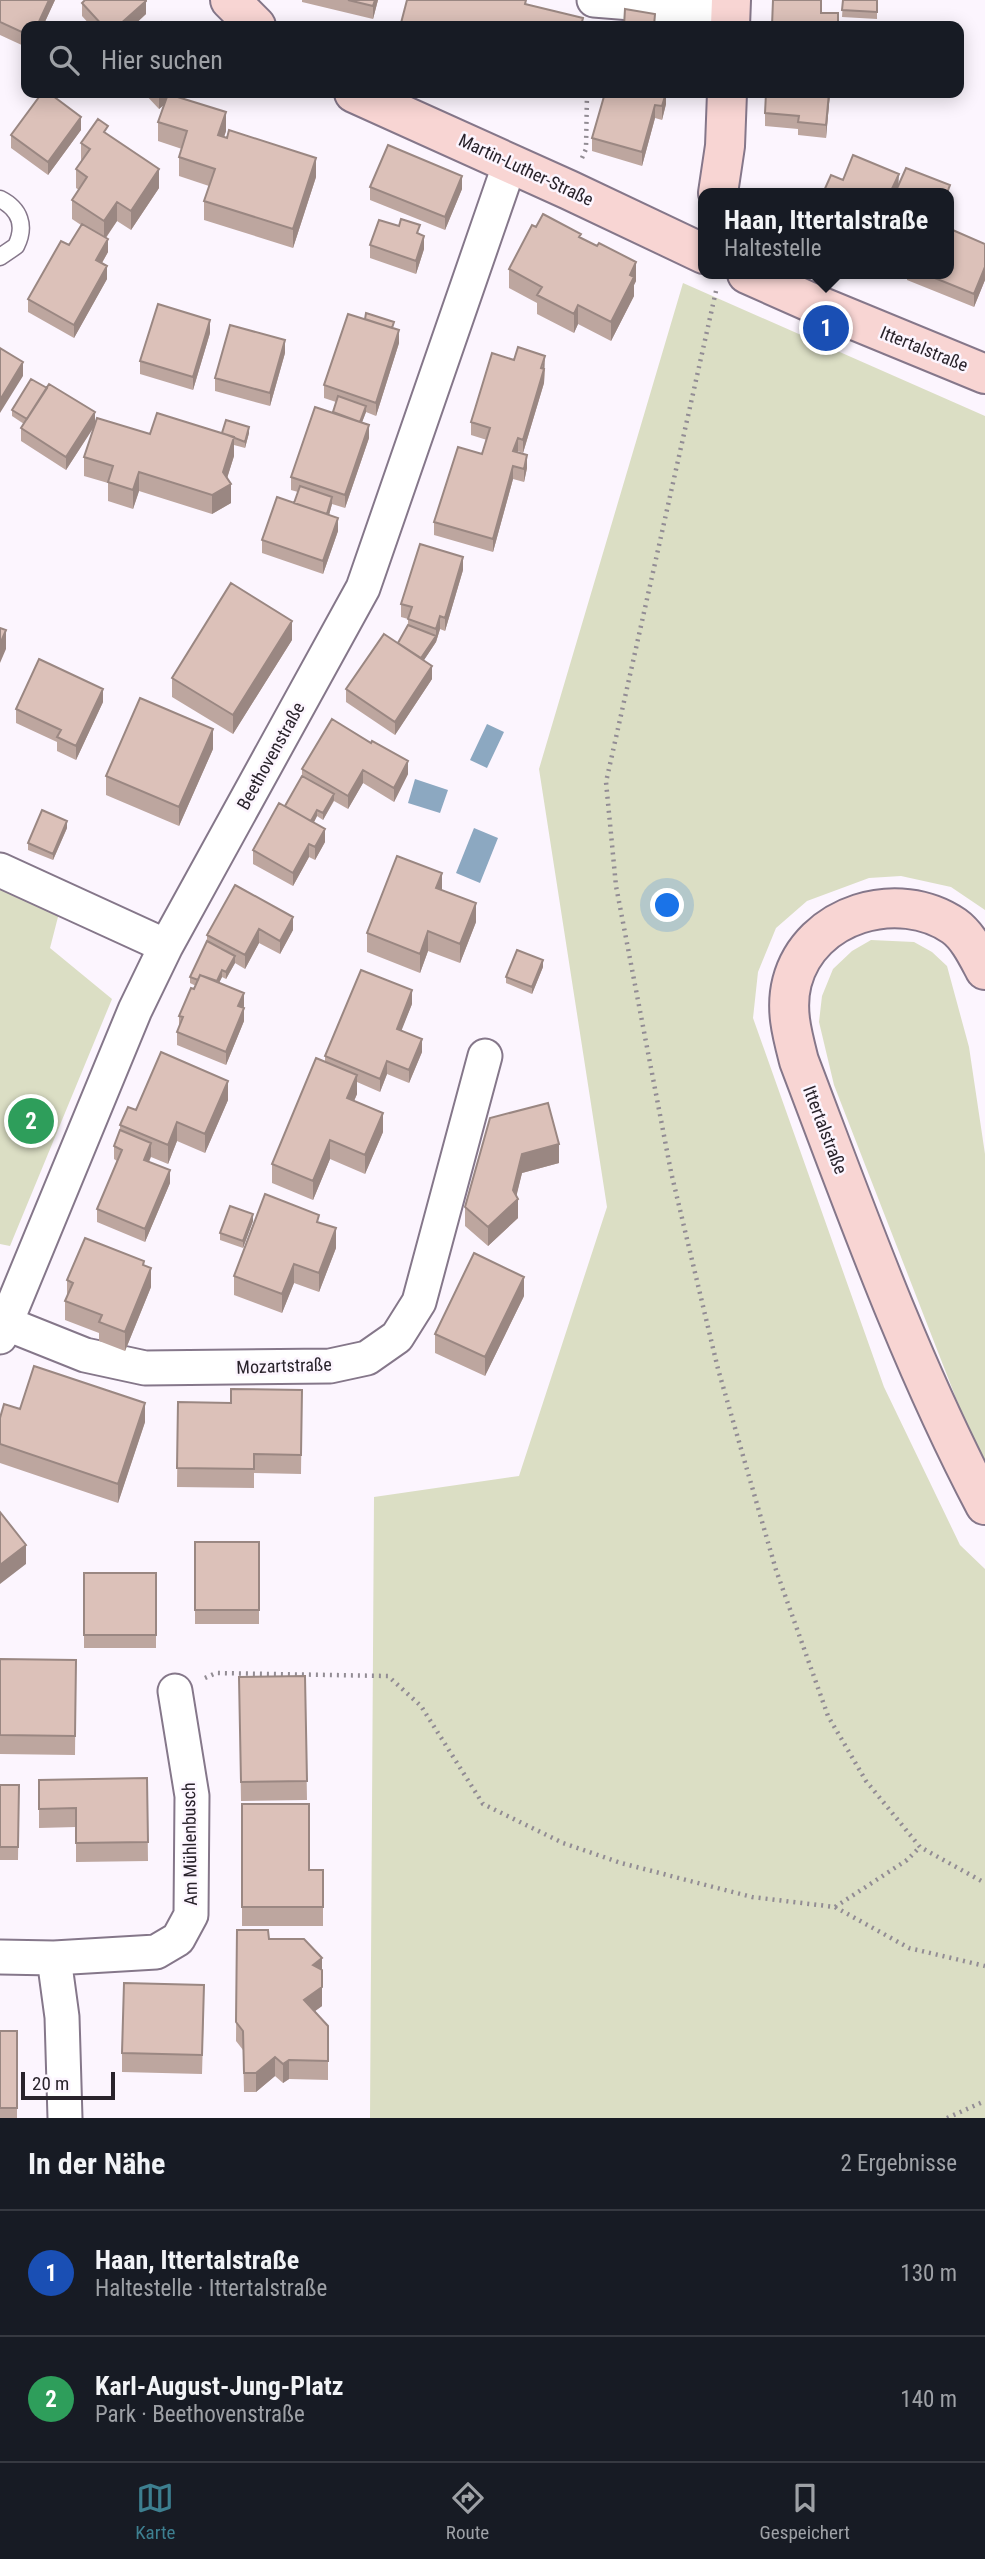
<!DOCTYPE html>
<html lang="de">
<head>
<meta charset="utf-8">
<style>
	body { margin:0; font-family:"Roboto Condensed",sans-serif; background:#20242c; color:#f1f3f6 }
	.scale { position:absolute; left:21px; bottom:18px; width:94px; box-sizing:border-box; padding-left:7px; border:4px solid #29232b; border-top:0; font-size:19px; line-height:24px; white-space:nowrap; color:#29232b; -webkit-text-stroke:5px #fcf5fe; paint-order:stroke }
	.you { position:absolute; left:668px; top:906px; width:24px; height:24px; margin:-18px; border:5px solid #fff; border-radius:50%; background:#1a73e8; box-shadow:0 0 0 10px #1a73e833 }
	.badge { display:grid; place-items:center; width:46px; height:46px; border-radius:50%; background:#3d7f90; color:#fff; font-size:23px; font-weight:700 }
	.pin { position:absolute; translate:-50% -50%; border:4px solid #fff; box-shadow:0 2px 7px #0006 }
	.popup { position:absolute; left:698px; top:188px; width:256px; height:91px; box-sizing:border-box; display:grid; place-content:center; border-radius:14px; background:#171b24; filter:drop-shadow(0 2px 5px #0005); font-size:23px; white-space:nowrap; color:#9ea1a6 }
	.popup b { font-size:26px; color:#f1f3f6 }
	.popup::after { content:''; position:absolute; left:50%; top:100%; margin-left:-14px; border:14px solid transparent; border-top-color:#171b24 }
	.list { margin:0; padding:0; list-style:none }
	h2 { display:flex; justify-content:space-between; align-items:center; height:91px; margin:0; padding:0 28px; font-size:30px }
	h2 small { font-size:23px; font-weight:400; color:#9ea1a6 }
	.list li { display:grid; grid-template-columns:46px 1fr auto; gap:21px; align-items:center; box-sizing:border-box; height:126px; padding:0 28px; border-top:2px solid #363941 }
	.list b { display:block; font-size:26px; white-space:nowrap }
	.list p { margin:0; font-size:23px; white-space:nowrap; color:#9ea1a6 }
	.list em { font-size:23px; font-style:normal; color:#9ea1a6 }
	.icon { flex:none; width:38px; height:38px; fill:none; stroke:currentColor; stroke-width:2; stroke-linecap:round; stroke-linejoin:round }
	.map { position:relative; flex:none; width:985px; height:2118px; overflow:hidden }
	.search { position:absolute; background:#171b24; box-shadow:0 4px 18px #0003; left:21px; right:21px; top:21px; height:77px; display:flex; align-items:center; gap:18px; box-sizing:border-box; padding:0 24px; border-radius:14px; color:#9ea1a6; font-size:26px }
	.sheet { height:343px; background:#171b24 }
	nav { display:flex; justify-content:space-around; align-items:center; box-sizing:border-box; height:98px; border-top:2px solid #363941; background:#171b24; font-size:19px; color:#9ea1a6 }
	nav a { display:grid; justify-items:center; gap:4px }
	nav .on { color:#3d7f90 }
	.map>svg:first-child { display:block }
	.green { fill:#dbdec4 }
	.water { fill:#8ca8c1 }
	.lines { fill:none; stroke-linecap:round; stroke-linejoin:round }
	.lane-casing { stroke:#85778a; stroke-width:19 }
	.street-casing { stroke:#85778a; stroke-width:37 }
	.secondary-casing { stroke:#85778a; stroke-width:42 }
	.path { stroke:#928c94; stroke-width:4.5; stroke-dasharray:2 5; stroke-linecap:butt }
	.lane { stroke:#fff; stroke-width:16 }
	.street { stroke:#fff; stroke-width:33 }
	.secondary { stroke:#f8d5d3; stroke-width:38 }
	.wall { fill:#bda69f }
	.shaded-wall { fill:#9a8782 }
	.building { fill:#dcc1b9; stroke:#9a8782; stroke-width:2 }
	.labels { text-anchor:middle; stroke-width:5; stroke-linejoin:round; paint-order:stroke }
	.street-label { font-size:18px; fill:#29232b; stroke:#fcf5fe }
</style>
</head>
<body>
<div class="map">
<svg width="985" height="2118" viewBox="0 0 985 2118">
	<rect width="100%" height="100%" fill="#fcf5fe"/>
	<path class="green" d="M683 283 985 416V910L951 887 901 876 869 878 807 901 776 928 758 972 753 1018 884 1387 960 1545 985 1569V2118H370L374 1497 519 1476 607 1207 539 769Z
		M0 885 59 913 50 948 112 999 10 1246 0 1244Z
		M871 940 914 942 932 952 947 966 969 1047 985 1154V1462L975 1447 834 1085 819 1022 822 996 833 969 852 951Z"/>
	<path class="water" d="M487 724 504 732 487 768 470 760Z
		M415 779 448 790 440 813 408 803Z
		M474 828 498 838 480 883 456 873Z"/>
	<g class="lines">
		<defs>
			<path id="lane" d="M0 199C20 209 26 226 16 246L0 257"/>
			<path id="street" d="M594 0 731 11
				M0 870 166 946
				M0 1321 85 1355 145 1368 330 1366 367 1358 397 1337 419 1302 485 1056
				M0 1337 135 1010 166 946 363 588 510 163
				M0 1957 54 1958 156 1952 178 1939 191 1915 192 1796 175 1691
				M54 1958 62 2017 65 2118"/>
			<path id="secondary" d="M230 0 256 26
				M730 26 731 0
				M354 93 569 190 704 254
				M718 193 725 146 727 93
				M747 274 810 302 985 374
				M985 970C977 955 968 936 954 926 899 888 810 913 792 982 785 1009 792 1034 799 1061 856 1211 910 1363 985 1505"/>
		</defs>
		<use href="#lane" class="lane-casing"/>
		<use href="#street" class="street-casing"/>
		<use href="#secondary" class="secondary-casing"/>
		<path class="path" d="M582 158 586 149 587 93
			M716 291 606 782 616 886 671 1172 718 1369 776 1570 828 1716 866 1781 920 1847 985 1883
			M205 1678 216 1673 388 1676 421 1706 483 1804 563 1843 621 1863 752 1897 835 1907 909 1948 985 1966
			M835 1907 907 1860 920 1847
			M947 2118 985 2101"/>
		<use href="#lane" class="lane"/>
		<use href="#street" class="street"/>
		<use href="#secondary" class="secondary"/>
	</g>
	<path class="wall" d="M0 0H55L43 26H26V47L0 35Z
		M302 0H378L373 19 302 2Z
		M843 0H877V19L842 17Z
		M82 3 146 14 133 26H91L82 16Z
		M144 93H178L174 96 226 131 224 137 316 177 293 248 204 220V201L209 186 179 176V157L182 149 158 141V122L164 105 159 109Z
		M553 93H569L568 96Z
		M666 93V104L662 120 655 118 642 166 592 151V138Z
		M830 93 826 138 798 135V129L765 126V113Z
		M81 130 48 175 11 148V135Z
		M108 134 159 188 131 230 117 221 106 238 108 252 102 263 107 279 74 338 28 312V299L69 245 81 225 72 219V200L79 190 76 188V169L81 161V143Z
		M370 187 462 189 445 230 370 200Z
		M536 227 581 238 636 281 634 285V296L611 341 578 324 574 333 537 314V303L509 288V269Z
		M985 244V280L974 307 907 280V274H948Z
		M370 245 424 249 416 274 370 258Z
		M394 328 399 343 376 416 366 412 362 422 369 438 345 508 332 504 329 515 338 531 323 574 262 553V540L294 503 298 492 291 490V477L333 412 336 402 324 398V385Z
		M210 333 193 390 140 374V361Z
		M285 353 270 406 215 391V378Z
		M545 369 544 383 523 453 518 451 517 452 527 468 524 482 513 479 493 552 434 535V522L482 454 487 440 471 435V422Z
		M12 410 95 423 150 434 249 433 245 448 234 445V456L227 478 231 503 212 514 139 491 133 509 108 501V483L84 476V457L94 427 66 470 21 441V428L24 424 12 416Z
		M463 570 445 631 440 629 436 642 424 660 432 679 395 735 346 702V689L398 643 408 625V619L401 617V604Z
		M292 640 233 734 172 697V678Z
		M103 702 76 760 57 751V742L16 723V709Z
		M332 719 408 774 394 802 363 783 348 809 334 801 323 820 317 816 314 822 325 842 315 860 309 857 293 886 253 864V850L285 806 302 776V769Z
		M213 749 179 826 106 795V776Z
		M67 828 53 860 28 850V843Z
		M235 885 293 930 280 954 259 943 245 969 235 963 226 979 222 977 219 982 244 1006V1021L226 1065 177 1045V1032L179 1027V1016L196 986 190 983V977L207 941V935Z
		M442 890 476 922 460 963 428 951 420 973 367 952V933Z
		M543 967 532 994 506 983V977Z
		M412 1004 401 1030 422 1052 409 1083 387 1074 380 1092 357 1082V1094L354 1101 383 1132 365 1174 330 1159 313 1200 272 1183V1164L325 1062V1056Z
		M228 1100 205 1153 177 1141 168 1164 151 1157 149 1162 170 1183 145 1242 97 1222V1209L117 1161 114 1159V1146L120 1130V1125L136 1110Z
		M490 1118 559 1163 522 1173 516 1196 518 1218 488 1246 465 1226V1207Z
		M253 1221 243 1248 220 1240V1233Z
		M319 1222 336 1248 319 1292 294 1283 282 1313 234 1295V1276Z
		M144 1266 151 1287 125 1351 99 1341V1333L65 1320V1301L67 1296V1280Z
		M524 1296 485 1376 435 1353V1334Z
		M302 1390 301 1474 254 1473V1488L177 1487 178 1402 231 1403Z
		M20 1409 145 1422 118 1503 0 1463V1418Z
		M195 1542H259V1624H195Z
		M84 1573H156V1648H84Z
		M0 1659 76 1660 75 1755 0 1754Z
		M305 1676 307 1800 241 1801 239 1677Z
		M147 1778 148 1861 76 1862V1827L39 1828V1780Z
		M0 1785H19L18 1860H0Z
		M242 1804 309 1870H323V1926H242Z
		M237 1930 269 1939 322 1977V2006L315 2011 328 2026V2080L289 2079 283 2083 275 2076 256 2092H244L243 2050 236 2041Z
		M204 2004 202 2074 122 2072V2053Z
		M0 2031H17V2118H0Z"/>
	<path class="shaded-wall" d="M49 0H55L43 26H37Z
		M375 0H378L373 19V6Z
		M146 1V14L133 26H118Z
		M163 93H178L159 109V96Z
		M666 93V104L662 120V106Z
		M829 93H830L826 138V125Z
		M655 105V118L642 166V152Z
		M226 112V131L218 155V135Z
		M81 117V130L48 175V162Z
		M316 158V177L293 248V229Z
		M159 169V188L131 230V211Z
		M899 174 898 193H890Z
		M462 176V189L445 230V217Z
		M117 202V221L104 240V221Z
		M424 236V249L416 274V261Z
		M108 239V252L96 273V260Z
		M636 262V281L634 285V296L611 341V322L630 275Z
		M107 266V279L74 338V325Z
		M985 267V280L974 307V294Z
		M578 305V324L574 333V314Z
		M210 320V333L193 390V377Z
		M399 330V343L376 416V403Z
		M285 340V353L270 406V393Z
		M545 356 544 383 523 453V440Z
		M23 362V376L0 413V400Z
		M366 406V412L358 433V427Z
		M95 412V425L66 470V457Z
		M369 425V438L345 508V495Z
		M249 427V433L245 448V442Z
		M234 437V456L224 488 231 484V503L212 514V495L223 472Z
		M518 438V451L513 464V451Z
		M527 455V468L524 482V469Z
		M513 466V479L493 552V539Z
		M139 472V491L133 509V490Z
		M332 497V504L326 526V520Z
		M338 518V531L323 574V561Z
		M463 557V570L445 631V618Z
		M440 616V629L436 642 418 669V663L436 636V629Z
		M292 621V640L233 734V715Z
		M6 630V649L0 663V644Z
		M432 666V679L395 735V722Z
		M103 689V702L76 760V746Z
		M213 729V749L179 826V807Z
		M408 761V774L394 802V788Z
		M363 770V783L348 809V796Z
		M334 794V800L323 820V813Z
		M317 810V816L311 828V821Z
		M67 821V828L53 860V854Z
		M325 829V842L315 860V847Z
		M309 844V857L293 886V873Z
		M442 873V892L436 888Z
		M476 903V922L460 963V944Z
		M293 917V930L280 954V941Z
		M259 929V943L245 969V955Z
		M428 931V951L420 973V954Z
		M235 956V963L226 979V972Z
		M543 960V967L532 994V987Z
		M222 970V977L214 994V987Z
		M412 990V1004L397 1042V1029Z
		M244 993V1006L238 1019V1006Z
		M244 1008V1021L226 1065V1052Z
		M422 1039V1052L409 1083V1070Z
		M387 1061V1074L380 1092V1079Z
		M357 1075V1094L347 1117V1098Z
		M228 1081V1100L205 1153V1134Z
		M383 1113V1132L365 1174V1155Z
		M177 1122V1141L168 1164V1145Z
		M330 1140V1159L313 1200V1181Z
		M151 1143V1156L144 1173V1160Z
		M559 1144V1163L522 1173 515 1202 518 1199V1218L488 1246V1227L513 1190 522 1154Z
		M170 1170V1183L145 1242V1229Z
		M253 1214V1221L243 1248V1241Z
		M336 1228V1248L319 1292V1273Z
		M294 1264V1283L282 1313V1294Z
		M151 1268V1287L125 1351V1332Z
		M524 1277V1296L485 1376V1357Z
		M145 1403V1422L118 1503V1484Z
		M26 1545V1564L0 1584V1565Z
		M322 1958V1977L313 1984V1965Z
		M322 1987V2006L304 2019V2000Z
		M275 2057V2076L256 2092V2073Z
		M289 2060V2079L283 2083V2064Z"/>
	<path class="building" d="M0 0H49L37 26H26V34L0 22Z
		M85 0H146V1L118 26H103L82 3Z
		M348 0H375L373 6Z
		M407 0H526L525 4 583 18 581 26H415L401 23Z
		M773 0H821V13H838V26H772Z
		M843 0H877V12L842 10Z
		M625 9 655 14 654 26H624Z
		M161 22 165 26H156Z
		M42 93H49L81 117 48 162 11 135Z
		M605 93H666L662 106 655 105 642 152 592 138Z
		M766 93H829L826 125 798 122 799 116 765 113Z
		M168 94 226 112 218 135 227 138 229 130 316 158 293 229 204 201 215 169 179 157 187 131 158 122Z
		M98 119 108 126 104 132 159 169 131 211 117 202 104 221 72 200 87 177 76 169 90 149 81 143Z
		M388 145 462 176 445 217 370 187Z
		M853 155 899 174 890 193H823L831 175 843 180Z
		M906 168 950 185 947 193H895Z
		M543 214 581 234 579 237 597 246 599 243 636 262 630 275 634 277 611 322 578 305 574 314 537 295 542 287 509 269 532 225 536 227Z
		M401 219 420 225 417 233 424 236 416 261 370 245 379 220 399 226Z
		M82 224 108 239 96 260 107 266 74 325 28 299 61 241 69 245Z
		M948 228 985 244V267L974 294 925 274H948Z
		M158 304 210 320 193 377 140 361Z
		M366 313 394 322 392 328 365 319Z
		M348 314 399 330 376 403 324 385Z
		M230 325 285 340 270 393 215 378Z
		M518 347 545 356 541 368 544 369 523 440 518 438 513 451 527 455 524 469 513 466 493 539 434 522 458 447 482 454 490 428 471 422 492 353 514 360Z
		M0 348 23 362 0 400Z
		M31 379 47 388 27 419 12 410Z
		M49 384 95 412 66 457 21 428Z
		M338 396 366 406 360 422 333 412Z
		M315 407 369 425 345 495 291 477Z
		M157 413 234 437 223 472 231 484 212 495 139 472 133 490 108 482 113 466 84 457 97 418 150 434Z
		M226 420 249 427 245 442 222 433Z
		M300 486 332 497 327 514 294 503Z
		M277 497 338 518 323 561 262 540Z
		M420 544 463 557 445 618 440 616 436 629 408 619 412 607 401 604Z
		M231 583 292 621 233 715 172 678Z
		M408 625 436 636 421 658 398 643Z
		M0 628 6 630 0 644Z
		M384 634 432 666 395 722 346 689Z
		M39 659 103 689 76 746 57 737 61 730 16 709Z
		M140 698 213 729 179 807 106 776Z
		M332 719 371 743 372 741 408 761 394 788 363 770 348 796 302 769Z
		M302 776 334 794 323 813 317 810 311 821 285 806Z
		M279 803 325 829 315 847 309 844 293 873 253 850Z
		M42 810 67 821 53 854 28 843Z
		M397 856 442 873 436 888 476 903 460 944 428 931 420 954 367 933Z
		M235 885 293 917 280 941 259 929 245 955 207 935Z
		M207 941 235 956 226 972 222 970 217 981 200 975 198 980 190 977Z
		M517 950 543 960 532 987 506 977Z
		M361 970 412 990 397 1029 422 1039 409 1070 387 1061 380 1079 325 1056Z
		M200 975 244 993 238 1006 244 1008 226 1052 177 1032 183 1017 179 1016 191 988 194 989Z
		M161 1052 228 1081 205 1134 177 1122 168 1145 120 1125 128 1107 136 1110Z
		M316 1058 357 1075 347 1098 383 1113 365 1155 330 1140 313 1181 272 1164Z
		M548 1103 559 1144 522 1154 513 1190 518 1199 488 1227 465 1207 490 1118Z
		M120 1130 151 1143 144 1160 170 1170 145 1229 97 1209 122 1150 114 1146Z
		M265 1194 319 1215 317 1222 336 1228 319 1273 294 1264 282 1294 234 1276Z
		M230 1206 253 1214 243 1241 220 1233Z
		M85 1238 144 1261 143 1265 151 1268 125 1332 99 1322 102 1315 65 1301 73 1283 67 1280Z
		M474 1253 524 1277 485 1357 435 1334Z
		M34 1366 145 1403 118 1484 0 1444V1418L4 1404 20 1409Z
		M231 1389 302 1390 301 1455 254 1454V1469L177 1468 178 1402 231 1403Z
		M0 1512 26 1545 0 1565Z
		M195 1542H259V1610H195Z
		M84 1573H156V1635H84Z
		M0 1659 76 1660 75 1736 0 1735Z
		M305 1676 307 1781 241 1782 239 1677Z
		M147 1778 148 1842 76 1843V1808L39 1809V1780Z
		M0 1785H19L18 1847H0Z
		M242 1804H309V1870H323V1907H242Z
		M237 1930H268L269 1939H304L322 1958 313 1965 322 1970V1987L304 2000 328 2026V2061L289 2060 283 2064 275 2057 256 2073H244L243 2031 236 2022Z
		M124 1983 204 1985 202 2055 122 2053Z
		M0 2031H17V2108H0Z"/>
	<g class="labels">
		<g class="street-label">
			<text transform="translate(526 170) rotate(25)" y="6">Martin-Luther-Straße</text>
			<text transform="translate(924 349) rotate(22)" y="6">Ittertalstraße</text>
			<text transform="translate(271 756) rotate(-61)" y="6">Beethovenstraße</text>
			<text transform="translate(825 1130) rotate(69)" y="6">Ittertalstraße</text>
			<text transform="translate(284 1366) rotate(-2)" y="6">Mozartstraße</text>
			<text transform="translate(190 1844) rotate(-91)" y="6">Am Mühlenbusch</text>
		</g>
	</g>
</svg>
<div class="scale">20 m</div>
<div class="you"></div>
<div class="pin badge" style="left:826px;top:328px;background:#1a4fb4">1</div>
<div class="popup"><b>Haan, Ittertalstraße</b>Haltestelle</div>
<div class="pin badge" style="left:31px;top:1121px;background:#2e9e5b">2</div>
<div class="search"><svg class="icon" aria-label="search" viewBox="0 0 24 24"><circle cx="10" cy="10" r="6"/><path d="M15 15l6 6"/></svg>Hier suchen</div>
</div>
<section class="sheet">
<h2>In der Nähe<small>2 Ergebnisse</small></h2>
<ul class="list">
<li><span class="badge" style="background:#1a4fb4">1</span><div><b>Haan, Ittertalstraße</b><p>Haltestelle · Ittertalstraße</p></div><em>130 m</em></li>
<li><span class="badge" style="background:#2e9e5b">2</span><div><b>Karl-August-Jung-Platz</b><p>Park · Beethovenstraße</p></div><em>140 m</em></li>
</ul>
</section>
<nav>
<a class="on"><svg class="icon" aria-label="map" viewBox="0 0 24 24"><path d="M3 6l6-2 6 2 6-2v14l-6 2-6-2-6 2zM9 4v14M15 6v14"/></svg>Karte</a>
<a><svg class="icon" aria-label="directions" viewBox="0 0 24 24"><path d="M12 3l9 9-9 9-9-9zM9 14v-3h6M13 9l2 2-2 2"/></svg>Route</a>
<a><svg class="icon" aria-label="saved" viewBox="0 0 24 24"><path d="M7 4h10v16l-5-4-5 4z"/></svg>Gespeichert</a>
</nav>
</body>
</html>
